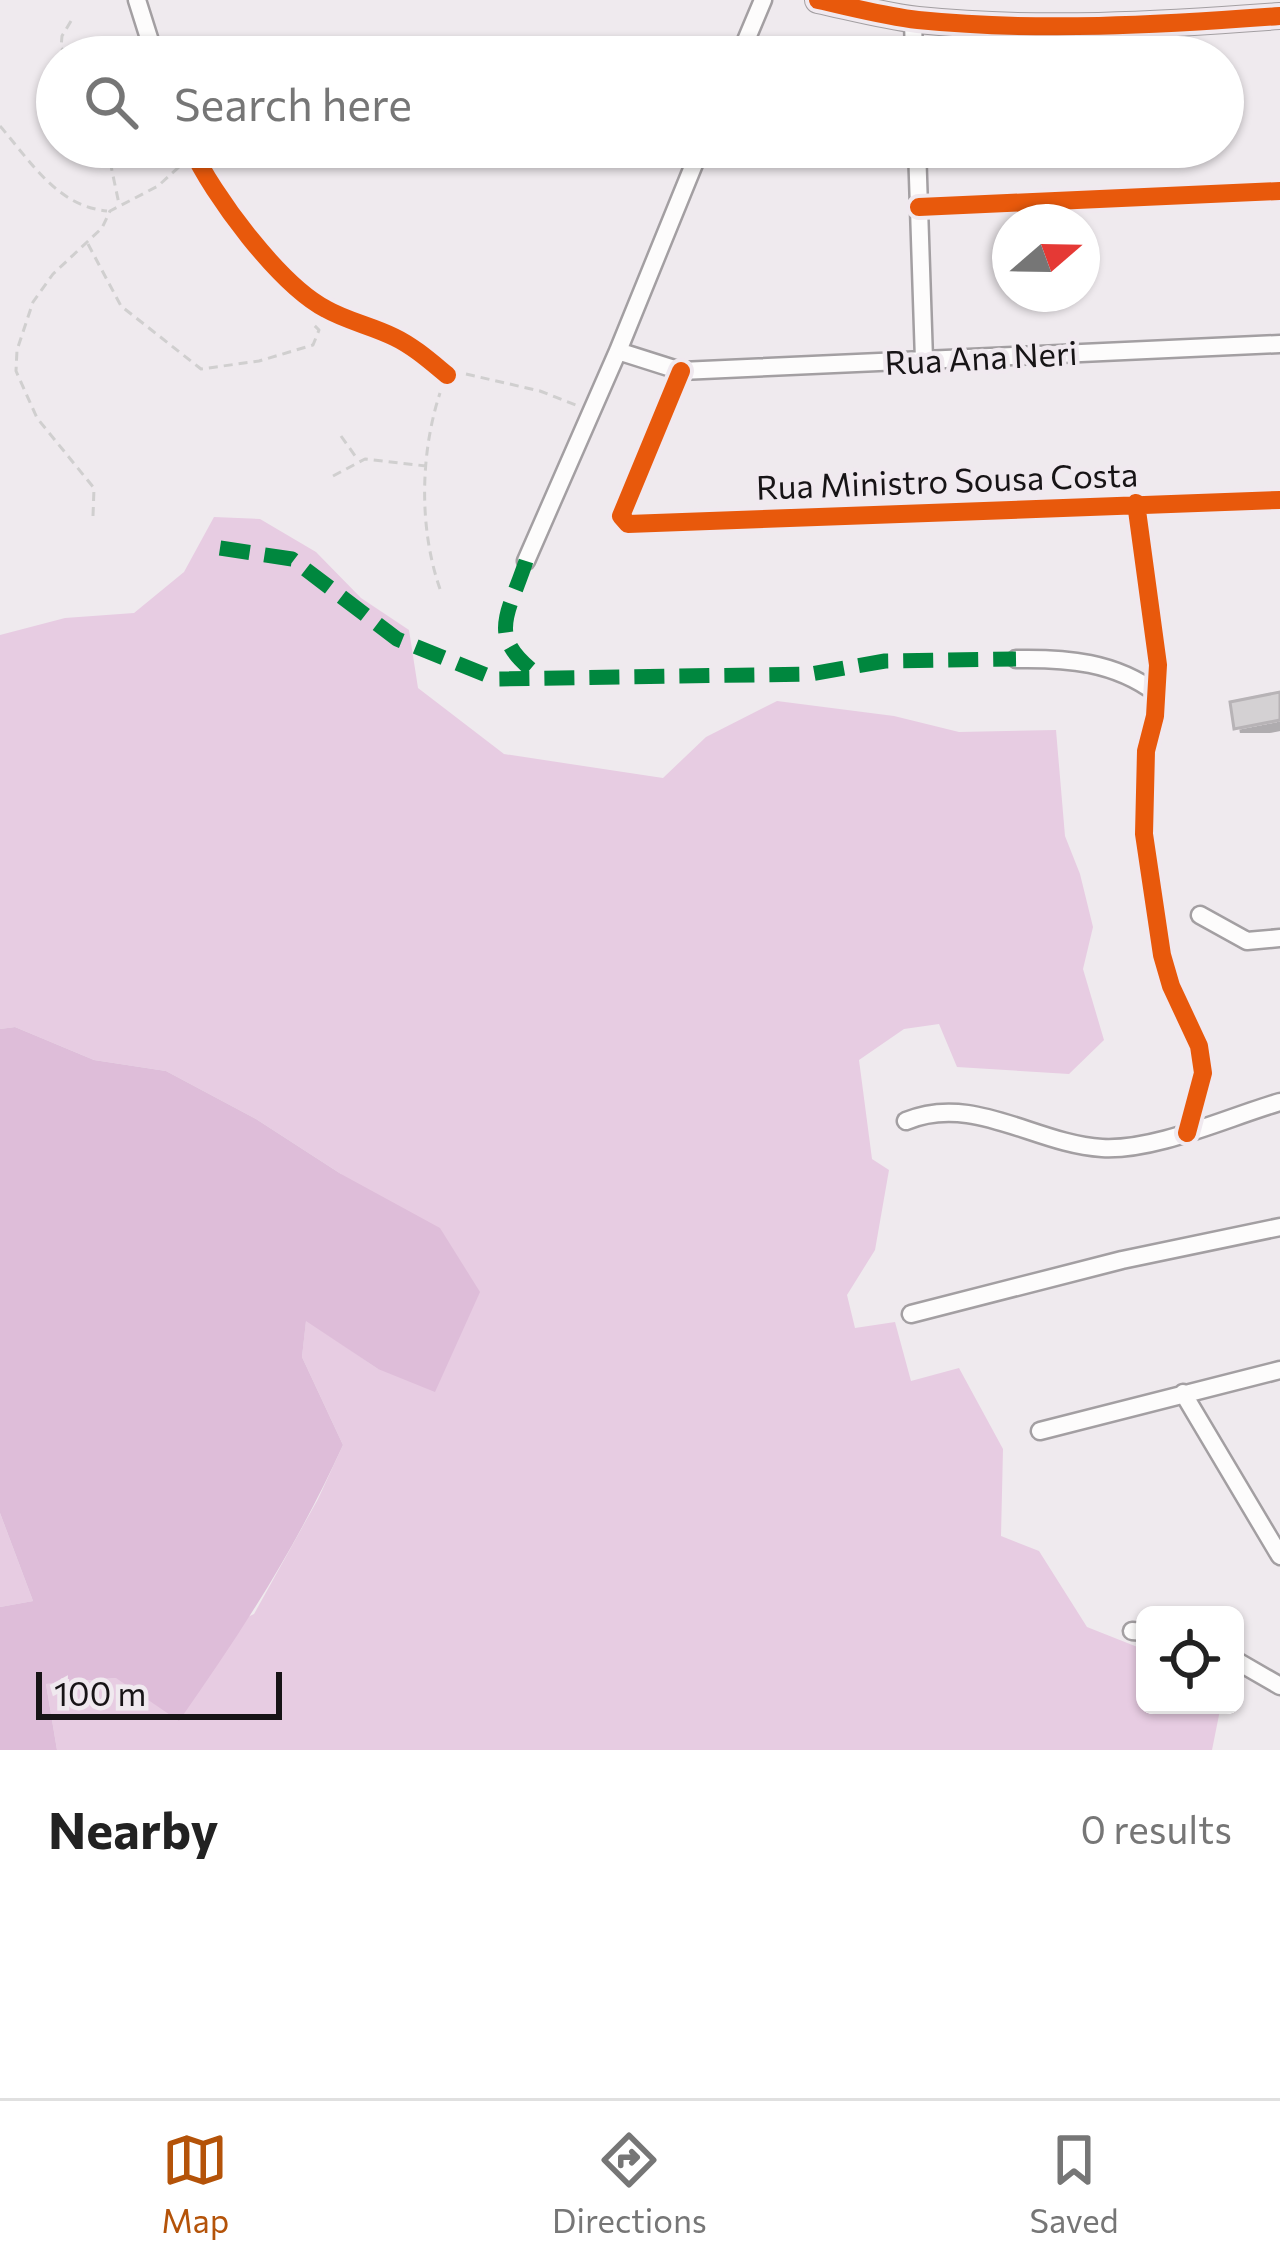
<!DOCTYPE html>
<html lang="en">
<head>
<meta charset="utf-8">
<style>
	body { margin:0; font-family:Commissioner,sans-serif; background:#f6f6f6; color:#222 }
	.controls { position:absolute; right:36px; bottom:36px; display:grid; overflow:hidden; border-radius:18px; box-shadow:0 3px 9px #0004 }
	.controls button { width:108px; height:108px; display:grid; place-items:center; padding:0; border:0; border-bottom:3px solid #e0e0e0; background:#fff; color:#222; font:60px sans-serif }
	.compass { position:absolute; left:992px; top:204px; width:108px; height:108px; border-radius:50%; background:#fff; box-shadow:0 3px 9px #0004; rotate:70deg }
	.scale { position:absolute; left:36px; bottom:30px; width:246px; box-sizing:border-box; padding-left:12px; border:6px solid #171416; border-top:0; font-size:33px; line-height:42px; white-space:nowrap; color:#171416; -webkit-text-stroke:9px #f0e9ef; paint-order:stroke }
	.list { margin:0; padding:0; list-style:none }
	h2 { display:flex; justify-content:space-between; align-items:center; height:156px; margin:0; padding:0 48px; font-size:51px }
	h2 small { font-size:39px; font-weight:400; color:#767676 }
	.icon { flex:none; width:66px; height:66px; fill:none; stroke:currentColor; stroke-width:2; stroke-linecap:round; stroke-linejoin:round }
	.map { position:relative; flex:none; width:1280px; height:1750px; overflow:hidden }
	.search { position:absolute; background:#fff; box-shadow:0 3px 9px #0004; left:36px; right:36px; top:36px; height:132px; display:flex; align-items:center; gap:30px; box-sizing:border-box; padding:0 42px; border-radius:66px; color:#767676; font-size:45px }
	.sheet { height:348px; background:#fff }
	nav { display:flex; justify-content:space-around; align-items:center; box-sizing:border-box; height:168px; border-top:3px solid #e0e0e0; background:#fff; font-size:33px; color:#767676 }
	nav a { display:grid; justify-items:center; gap:6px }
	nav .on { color:#b45309 }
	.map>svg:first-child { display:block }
	.green { fill:#e7cce2 }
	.forest { fill:#debdd9 }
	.building { fill:#d4d1d3; stroke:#b7b3b6; stroke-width:3; filter:url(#shadow) }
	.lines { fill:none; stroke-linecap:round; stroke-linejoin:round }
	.minor-casing { stroke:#a39fa2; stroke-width:21 }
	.secondary-casing { stroke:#a39fa2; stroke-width:28 }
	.path { stroke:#d0cfcf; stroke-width:3; stroke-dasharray:9 6; stroke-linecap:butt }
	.minor { stroke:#fdfcfc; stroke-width:16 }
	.secondary { stroke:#eff3f1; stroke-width:24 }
	.quiet { stroke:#00873e; stroke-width:15; stroke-dasharray:30 15; stroke-linecap:butt }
	.cycleway-casing { stroke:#f0e9ef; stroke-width:26 }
	.cycleway { stroke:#e8590c; stroke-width:18 }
	.labels { text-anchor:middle; stroke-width:9; stroke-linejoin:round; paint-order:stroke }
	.street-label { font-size:33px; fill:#171416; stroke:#f0e9ef }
</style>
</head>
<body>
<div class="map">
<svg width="1280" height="1750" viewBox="0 0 1280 1750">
	<defs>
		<filter id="shadow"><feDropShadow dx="8" dy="8" stdDeviation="0" flood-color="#0004"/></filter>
	</defs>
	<rect width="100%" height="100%" fill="#efeaee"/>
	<path class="green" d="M214 517 260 519 316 552 361 598 409 630 418 688 504 754 663 778 706 737 777 701 894 716 959 732 1056 730 1065 836 1080 874 1093 927 1083 969 1104 1040 1069 1074 957 1067 939 1024 904 1029 859 1060 872 1159 889 1170 875 1250 847 1295 855 1328 895 1322 911 1381 959 1368 1003 1449 1001 1536 1039 1551 1087 1627 1145 1650V1705H1221L1212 1750H57L46 1684 116 1678 254 1614 318 1499 343 1445 302 1357 306 1320 378 1369 341 1174 256 1119 166 1071 94 1060 15 1027 0 1029V635L65 618 134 613 184 572Z
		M0 1513 33 1601 0 1607Z"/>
	<path class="forest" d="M15 1027 94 1060 166 1071 256 1119 341 1174 440 1228 480 1292 435 1392 378 1369 306 1321 302 1357 343 1445C297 1546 243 1630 179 1721L116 1678 46 1684 57 1750H0V1607L33 1601 0 1513V1029Z"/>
	<path class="building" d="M1280 692V720L1234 729 1230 702Z"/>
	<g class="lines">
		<defs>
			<path id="minor" d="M137 0 155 57
				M913 20 914 57
				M739 57 763 0
				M191 147C212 195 280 285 326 309 347 321 372 326 394 337 413 346 430 361 447 375
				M917 147 924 360
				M919 207 1280 191
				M618 351 681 371 1280 344
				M681 371 621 516 628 524 1280 500
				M1136 503 1158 665 1155 716 1146 751 1144 834 1162 955 1171 986 1199 1046 1203 1073 1187 1133
				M526 561 618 351 701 147
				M1016 659C1067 658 1115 662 1156 693
				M1200 915 1247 941 1280 938
				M906 1121C973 1093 1035 1144 1102 1148 1156 1151 1228 1117 1280 1102
				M911 1314 1122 1260 1280 1227
				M1183 1393 1280 1556
				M1040 1431 1280 1370
				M1132 1631 1145 1632
				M1235 1660 1280 1686"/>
			<path id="secondary" d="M818 0C851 7 884 16 918 20 1038 32 1160 25 1280 16"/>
		</defs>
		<use href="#minor" class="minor-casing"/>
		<use href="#secondary" class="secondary-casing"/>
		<path class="path" d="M71 21 62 36 61 48 72 57
			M0 126C31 162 57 206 107 211
			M113 147 111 166 119 204
			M88 244 121 306 201 369 259 361 313 345 319 330 313 324
			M466 374 540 391 578 406
			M341 436 358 460
			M333 476 365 459 426 466
			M93 516 94 488 37 418 16 371 17 350 33 302 53 274 102 228 110 211 158 186 179 167
			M440 589C419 529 420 454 440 393"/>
		<use href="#minor" class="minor"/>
		<use href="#secondary" class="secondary"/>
		<path class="quiet" d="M220 548 292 559 397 639 496 679 811 674 885 661 1016 659
			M526 561C507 619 485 636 542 678"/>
		<defs>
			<path id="cycleway" d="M818 0C851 7 884 16 918 20 1038 32 1160 25 1280 16
				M191 147C212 195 280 285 326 309 347 321 372 326 394 337 413 346 430 361 447 375
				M919 207 1280 191
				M681 371 621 516 628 524 1280 500
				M1136 503 1158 665 1155 716 1146 751 1144 834 1162 955 1171 986 1199 1046 1203 1073 1187 1133"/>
		</defs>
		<use href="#cycleway" class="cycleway-casing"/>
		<use href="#cycleway" class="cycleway"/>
	</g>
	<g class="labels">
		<g class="street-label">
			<text transform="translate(981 358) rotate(-3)" y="12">Rua Ana Neri</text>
			<text transform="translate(947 481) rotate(-2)" y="12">Rua Ministro Sousa Costa</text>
		</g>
	</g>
</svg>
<div class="controls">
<button><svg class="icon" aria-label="locate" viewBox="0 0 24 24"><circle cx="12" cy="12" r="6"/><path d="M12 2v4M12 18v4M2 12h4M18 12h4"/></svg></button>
</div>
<svg class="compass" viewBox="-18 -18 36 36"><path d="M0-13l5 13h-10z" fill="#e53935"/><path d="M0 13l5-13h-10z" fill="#767676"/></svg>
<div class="scale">100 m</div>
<div class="search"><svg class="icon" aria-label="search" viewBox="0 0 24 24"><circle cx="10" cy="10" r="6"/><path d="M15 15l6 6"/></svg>Search here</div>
</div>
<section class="sheet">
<h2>Nearby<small>0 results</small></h2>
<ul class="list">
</ul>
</section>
<nav>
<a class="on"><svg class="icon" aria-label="map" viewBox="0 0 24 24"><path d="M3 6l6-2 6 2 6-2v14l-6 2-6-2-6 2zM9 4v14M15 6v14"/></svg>Map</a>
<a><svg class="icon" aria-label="directions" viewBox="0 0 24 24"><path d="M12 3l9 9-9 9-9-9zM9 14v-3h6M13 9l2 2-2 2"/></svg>Directions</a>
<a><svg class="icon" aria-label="saved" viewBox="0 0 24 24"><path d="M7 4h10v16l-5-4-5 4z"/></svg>Saved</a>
</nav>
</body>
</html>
